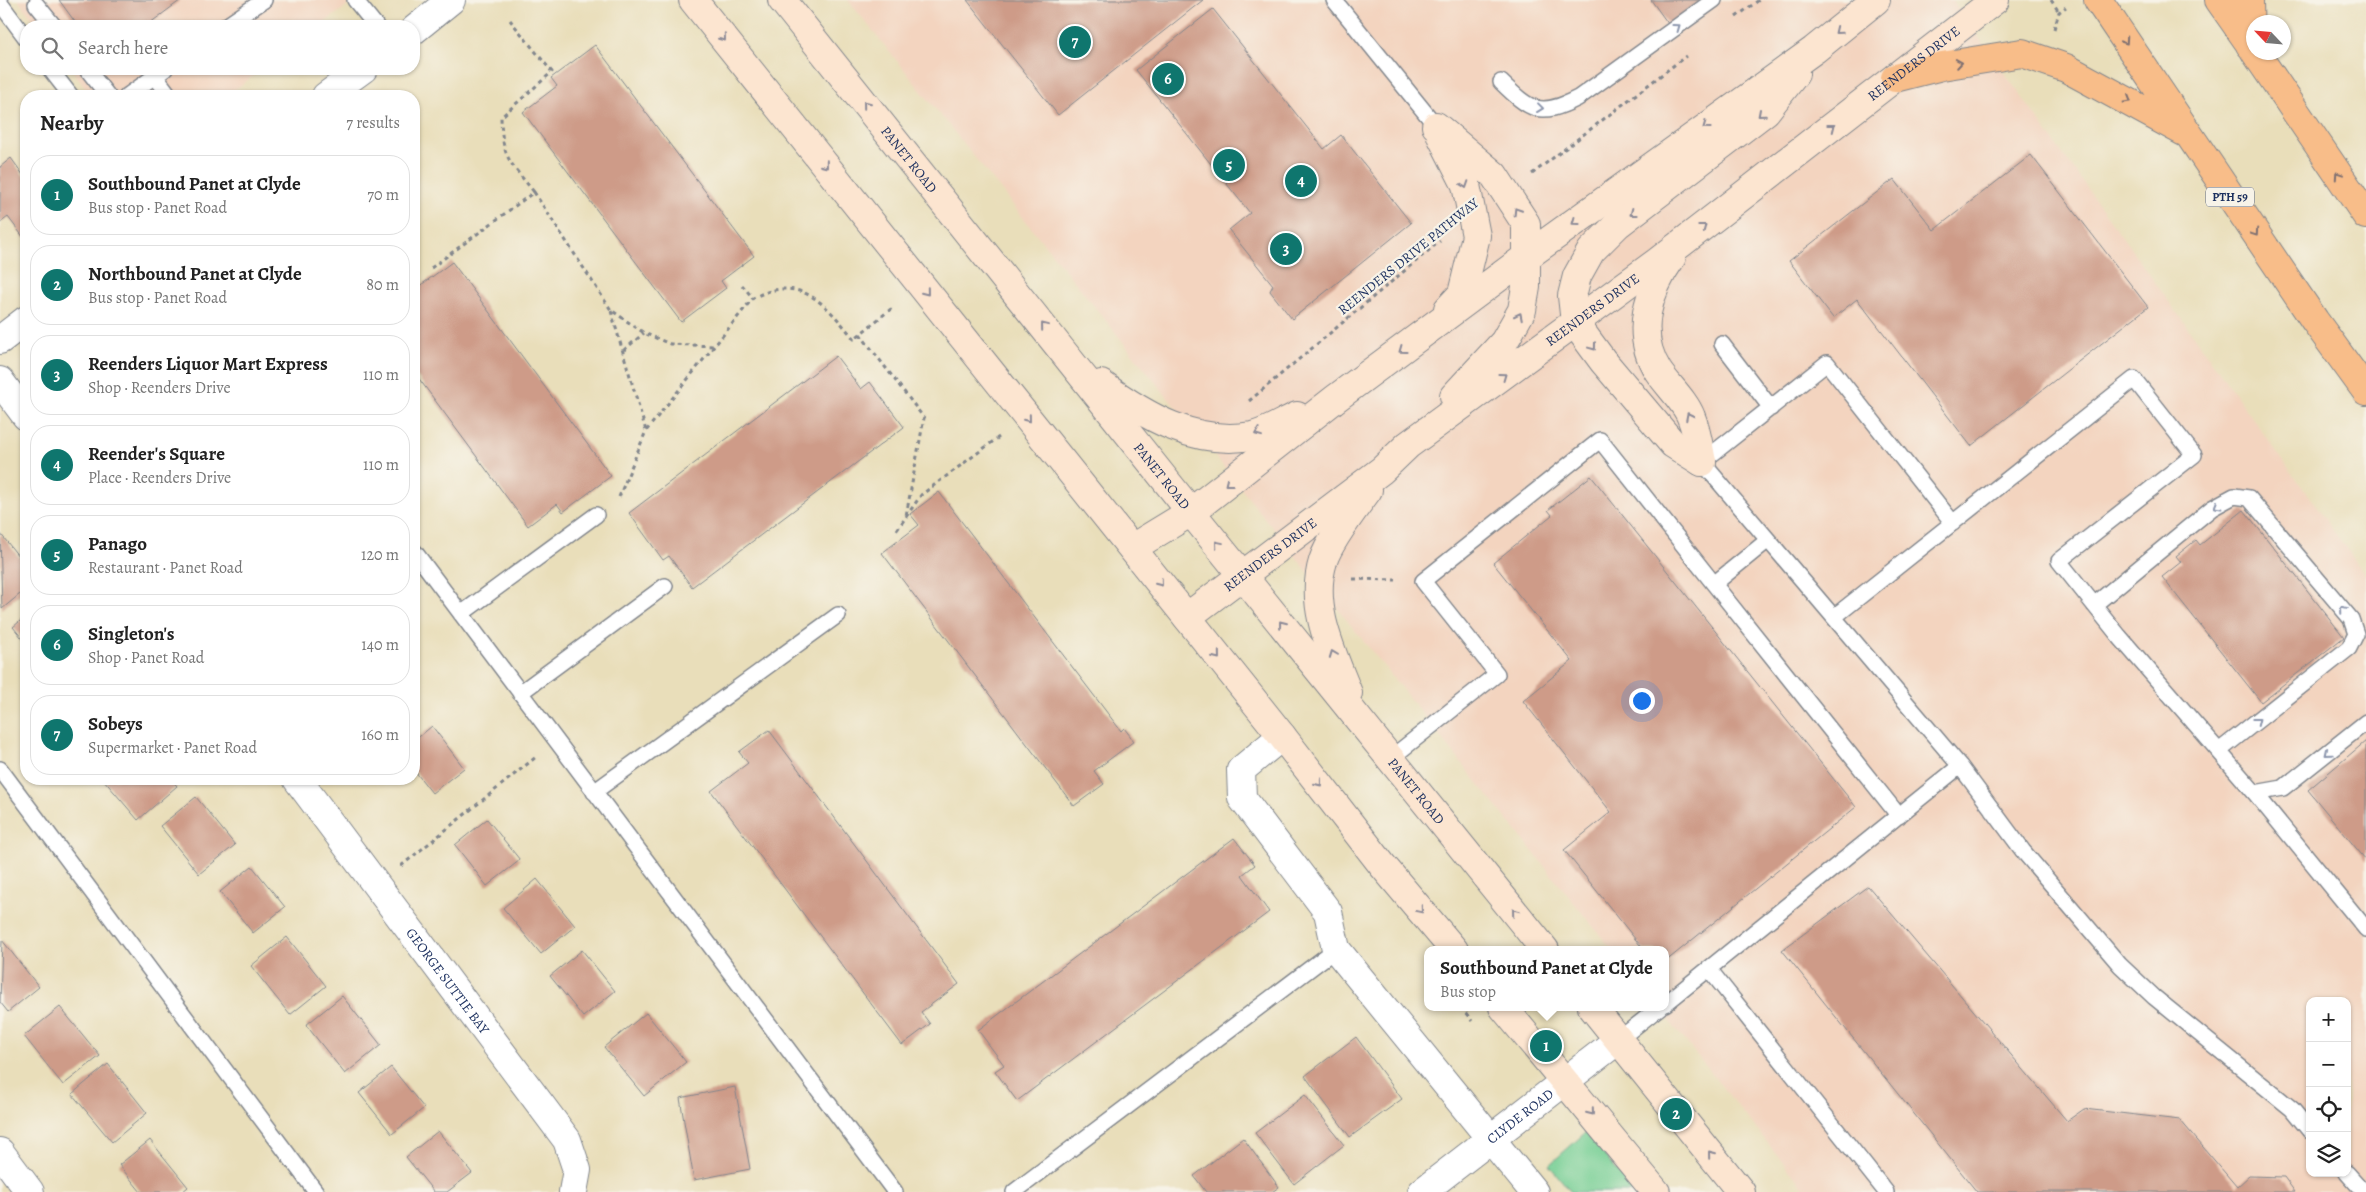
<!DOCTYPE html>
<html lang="en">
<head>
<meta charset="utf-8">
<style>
	body { margin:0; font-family:Alegreya,serif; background:#f6f6f6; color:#222 }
	.controls { position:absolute; right:15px; bottom:15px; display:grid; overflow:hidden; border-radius:10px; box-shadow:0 1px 4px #0004 }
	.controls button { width:45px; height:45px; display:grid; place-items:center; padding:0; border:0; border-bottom:1px solid #e0e0e0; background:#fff; color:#222; font:25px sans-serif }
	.compass { position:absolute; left:2246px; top:15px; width:45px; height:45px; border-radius:50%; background:#fff; box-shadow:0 1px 4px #0004; rotate:296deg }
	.you { position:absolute; left:1641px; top:700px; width:18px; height:18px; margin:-12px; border:4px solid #fff; border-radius:50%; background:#1a73e8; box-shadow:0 0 0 8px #1a73e833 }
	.badge { display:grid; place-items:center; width:32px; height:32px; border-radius:50%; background:#0f766e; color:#fff; font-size:16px; font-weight:700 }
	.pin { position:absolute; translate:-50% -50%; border:2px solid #fff; box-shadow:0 1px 5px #0006 }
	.popup { position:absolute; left:1424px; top:946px; width:245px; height:65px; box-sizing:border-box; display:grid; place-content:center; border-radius:10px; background:#fff; filter:drop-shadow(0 1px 4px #0005); font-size:16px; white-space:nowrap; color:#767676 }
	.popup b { font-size:19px; color:#222 }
	.popup::after { content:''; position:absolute; left:50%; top:100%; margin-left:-10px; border:10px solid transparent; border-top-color:#fff }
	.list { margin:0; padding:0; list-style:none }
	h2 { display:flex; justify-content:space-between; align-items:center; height:65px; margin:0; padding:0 20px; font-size:21px }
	h2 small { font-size:16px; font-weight:400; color:#767676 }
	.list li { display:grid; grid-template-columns:32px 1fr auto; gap:15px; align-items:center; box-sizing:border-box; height:80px; margin:0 10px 10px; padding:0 10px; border:1px solid #e0e0e0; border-radius:20px }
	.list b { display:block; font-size:19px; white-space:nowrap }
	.list p { margin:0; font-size:16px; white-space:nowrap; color:#767676 }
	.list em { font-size:16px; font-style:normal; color:#767676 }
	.icon { flex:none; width:28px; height:28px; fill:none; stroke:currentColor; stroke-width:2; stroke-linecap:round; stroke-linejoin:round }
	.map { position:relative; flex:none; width:2366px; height:1192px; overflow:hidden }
	.search { position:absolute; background:#fff; box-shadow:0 1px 4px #0004; left:20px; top:20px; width:400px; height:55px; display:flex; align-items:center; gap:12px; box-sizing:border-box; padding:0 18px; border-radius:20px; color:#767676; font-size:19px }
	.panel { position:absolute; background:#fff; box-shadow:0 1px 4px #0004; left:20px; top:90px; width:400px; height:695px; border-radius:20px }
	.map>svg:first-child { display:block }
	.built { fill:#f3d4bf; fill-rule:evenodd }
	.green { fill:#76cf94; stroke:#487f79 }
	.building { fill:#ce9b88 }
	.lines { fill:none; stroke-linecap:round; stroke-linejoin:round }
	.lane-casing { stroke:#82868c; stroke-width:18 }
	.street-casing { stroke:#82868c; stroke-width:30 }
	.secondary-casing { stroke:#82868c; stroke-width:30 }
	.primary-casing { stroke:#82868c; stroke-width:30 }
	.path { stroke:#82868c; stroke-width:3; stroke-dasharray:4 4; stroke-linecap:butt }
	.lane { stroke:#fff; stroke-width:15 }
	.street { stroke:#fff; stroke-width:28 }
	.secondary { stroke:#fce5d0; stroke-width:28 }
	.primary { stroke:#f8bd89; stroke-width:28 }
	.oneway { stroke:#8d97ae }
	.oneway2 { stroke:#8c8a97 }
	.oneway3 { stroke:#7e6f71 }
	.labels { text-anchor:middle; stroke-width:4.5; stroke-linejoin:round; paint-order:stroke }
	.shield { fill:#f7f3e8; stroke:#5d6a87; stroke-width:1 }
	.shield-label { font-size:12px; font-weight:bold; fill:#1b2f5e }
	.street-label { font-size:14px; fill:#1b2f5e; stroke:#f7f3e8 }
</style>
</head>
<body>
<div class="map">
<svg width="2366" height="1192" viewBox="0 0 2366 1192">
	<rect width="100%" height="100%" fill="#f7f3e8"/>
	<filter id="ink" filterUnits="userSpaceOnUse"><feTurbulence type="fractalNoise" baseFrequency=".02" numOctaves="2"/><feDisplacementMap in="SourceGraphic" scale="10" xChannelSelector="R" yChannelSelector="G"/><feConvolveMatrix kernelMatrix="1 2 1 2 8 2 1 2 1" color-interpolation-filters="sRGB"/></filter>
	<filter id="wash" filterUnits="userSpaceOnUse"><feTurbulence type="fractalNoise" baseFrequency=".0096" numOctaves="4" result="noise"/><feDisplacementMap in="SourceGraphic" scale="20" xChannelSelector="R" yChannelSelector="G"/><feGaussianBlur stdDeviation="1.12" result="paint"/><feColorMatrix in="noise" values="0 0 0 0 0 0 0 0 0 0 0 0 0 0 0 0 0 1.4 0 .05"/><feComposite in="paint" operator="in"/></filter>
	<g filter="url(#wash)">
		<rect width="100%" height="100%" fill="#e9deba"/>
		<path class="built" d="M18 0H355L320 26H38Z
			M848 0H1952L2366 576V1192H1807L1658 1007H1665V950H1612ZM2310 1001H2347V1173H2310Z
			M71 69H263L226 96H92Z"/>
		<path class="green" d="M1586 1132 1634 1192H1571L1549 1165Z"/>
		<g id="blocks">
			<path class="building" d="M59 0H181L146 26H78Z
				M967 0H1203L1058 115Z
				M1651 0H1702L1669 25Z
				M1213 9 1324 149 1341 135 1411 223 1292 319 1270 291 1273 285 1229 230 1250 213 1136 70Z
				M595 45 754 256 721 281 726 288 681 322 523 112 557 86 551 78Z
				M2031 155 2148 307 1971 446 1857 299 1833 318 1789 261 1894 179 1934 230Z
				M11 158 26 179V236L24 238 8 217 0 223V167Z
				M452 262 611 476 563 512 557 504 528 526 414 372V283L417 288Z
				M836 356 861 389 870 382 904 427 692 587 669 556 663 560 629 513Z
				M1591 476 1856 807 1665 962V950H1644L1564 850 1611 812 1523 701 1572 661 1493 563 1552 515 1548 510Z
				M939 492 1121 731 1124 728 1134 741 1094 771 1104 784 1074 806 882 553 919 525 910 514Z
				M2244 510 2344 637 2261 702 2162 577 2181 562 2176 556 2196 540 2200 545Z
				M0 533 26 566V589L2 609Z
				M26 616V643L13 627Z
				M432 726 464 768 432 793 414 770V741Z
				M769 730 959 984 921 1012 930 1024 902 1045 711 791 748 763 739 752Z
				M2366 741V860L2308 790Z
				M103 779H171L177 786 138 820Z
				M196 797 235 845 199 874 160 826Z
				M487 819 520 860 487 886 455 845Z
				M1234 838 1255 865 1242 875 1269 912 1017 1101 995 1071 1004 1065 978 1030Z
				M252 866 285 907 253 933 220 892Z
				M537 879 575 926 541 954 503 908Z
				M1868 886 2067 1121 2084 1109 2180 1120 2237 1187 2249 1176 2284 1177 2295 1192H1977L1782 950Z
				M287 937 326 986 290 1015 251 966Z
				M2 940 39 987 8 1012 0 1002Z
				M582 950 615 991 583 1017 550 976Z
				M342 996 381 1045 345 1074 306 1025Z
				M60 1007 100 1056 63 1085 24 1036Z
				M646 1013 686 1062 644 1096 604 1047Z
				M1356 1037 1402 1099 1350 1137 1305 1076Z
				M108 1064 147 1113 112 1142 72 1094Z
				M391 1067 424 1108 392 1134 359 1093Z
				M735 1087 750 1169 694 1180 680 1098Z
				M1305 1095 1344 1145 1294 1184 1255 1133Z
				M438 1131 472 1173 447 1192H434L406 1157Z
				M1243 1138 1279 1187 1272 1192H1206L1194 1176Z
				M150 1140 188 1187 182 1192H141L119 1165Z"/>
		</g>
	</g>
	<g filter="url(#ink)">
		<use href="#blocks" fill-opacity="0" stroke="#82868c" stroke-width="1"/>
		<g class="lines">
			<defs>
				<path id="lane" d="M355 0 376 26
					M1334 0 1436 126
					M0 3 26 38
					M36 4 54 26
					M226 26 264 0
					M50 69 71 96
					M87 69 108 96
					M165 69 155 76 170 96
					M1501 82C1530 110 1539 118 1578 98L1714 0
					M127 96 155 76
					M1722 344 1771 408
					M1953 523 1827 363 1702 462 1960 766 2023 851 2120 965 2154 997 2292 1109 2310 1131
					M414 551 895 1192
					M1714 584 1899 816
					M2094 605 2212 508 2234 496 2249 498 2351 619 2356 634 2349 648 2219 751
					M461 614 596 515
					M1834 617 2134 379 2194 455 2059 561 2119 636 2255 793 2366 929
					M520 693 665 586
					M1391 758 1497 674 1423 581 1600 440 1714 584 1768 540
					M0 769 316 1192
					M594 792 838 615
					M2255 793 2283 788 2366 722
					M1709 969 1886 1192
					M1665 1004 1960 766
					M1618 1040 1660 1007
					M2347 1173 2364 1192
					M1014 1192 1336 949"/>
				<g id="street">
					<path d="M414 30 451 0"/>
					<path d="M326 96 363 69"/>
					<path d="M0 340 26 320"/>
					<path d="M0 381 26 416"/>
					<path d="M1282 736 1241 770 1242 798 1328 912 1336 949 1534 1192"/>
					<path id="s1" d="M297 779 567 1140 577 1170 573 1192"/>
					<path d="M0 1152 30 1192"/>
					<path id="s2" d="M1422 1192 1618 1040"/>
				</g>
				<g id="secondary">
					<path d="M693 0 1282 736 1383 866 1454 950"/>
					<path id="s3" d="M782 0 1191 512 1545 950"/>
					<path d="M1436 126 1494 175 1526 224V287L1522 310 1504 342 1454 396"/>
					<path d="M1441 136 1466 185 1476 236 1462 294 1448 309"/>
					<path d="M1672 257C1648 291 1634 333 1658 371 1668 386 1685 401 1691 417 1697 431 1699 448 1702 462"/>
					<path d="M1101 384C1145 416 1195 446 1252 436 1267 433 1283 422 1297 416"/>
					<path d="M1702 462 1673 444 1603 361 1575 323 1572 296 1577 276 1591 251 1618 224 1766 111 1795 74"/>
					<path d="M1132 548 1191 512 1335 399 1526 257 1814 50 1876 0"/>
					<path id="s4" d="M1187 617 1382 470 1408 445 1657 262 1995 0"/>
					<path d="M1348 693C1332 652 1309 606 1323 561 1329 541 1355 508 1368 490"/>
					<path d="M1503 1007 1656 1192"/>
					<path d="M1592 1007 1741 1192"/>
				</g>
				<path id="primary" d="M2098 0 2315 321 2366 391
					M2219 0 2254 50
					M2249 0 2250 45
					M2255 52 2366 215
					M1895 78 1942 66 2022 53 2066 68 2184 132"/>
			</defs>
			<use href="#lane" class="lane-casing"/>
			<use href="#street" class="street-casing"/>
			<use href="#secondary" class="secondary-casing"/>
			<use href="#primary" class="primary-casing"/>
			<path class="path" d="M2051 0 2059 12
				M1736 17 1759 0
				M2054 29 2059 12 2066 7
				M1532 174 1686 56
				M534 192 611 310 644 333 670 344 714 346
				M431 268 534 192C509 161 502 158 501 117L552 72 510 20
				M742 285 753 298
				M611 311 646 431
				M860 334 924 418 906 516
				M624 350 644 333
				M1249 401 1440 241
				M619 497 646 431 753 298C800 273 826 304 854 339L892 308
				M897 530 921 495 999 437
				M1353 579 1396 580
				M401 866 536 757
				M1461 1007 1472 1021"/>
			<use href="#lane" class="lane"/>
			<use href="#street" class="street"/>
			<use href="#secondary" class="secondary"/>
			<use href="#primary" class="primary"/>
		</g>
		<defs><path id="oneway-chevron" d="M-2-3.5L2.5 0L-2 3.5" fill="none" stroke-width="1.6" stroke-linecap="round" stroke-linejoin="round" transform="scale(1.25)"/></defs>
		<g class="oneway">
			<use href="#oneway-chevron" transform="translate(1677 27) rotate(-36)"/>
			<use href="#oneway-chevron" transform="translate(1540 108) rotate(7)"/>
			<use href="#oneway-chevron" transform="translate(2217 506) rotate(150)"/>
			<use href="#oneway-chevron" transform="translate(2343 609) rotate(-130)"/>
			<use href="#oneway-chevron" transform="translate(2257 721) rotate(-38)"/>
			<use href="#oneway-chevron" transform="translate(2328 753) rotate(141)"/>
		</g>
		<g class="oneway2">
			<use href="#oneway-chevron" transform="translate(1838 31) rotate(141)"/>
			<use href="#oneway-chevron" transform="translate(723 38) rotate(51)"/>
			<use href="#oneway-chevron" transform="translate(866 104) rotate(-129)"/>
			<use href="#oneway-chevron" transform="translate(1761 114) rotate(139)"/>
			<use href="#oneway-chevron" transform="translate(1706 126) rotate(144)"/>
			<use href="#oneway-chevron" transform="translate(1832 127) rotate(-38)"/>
			<use href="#oneway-chevron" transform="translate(825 165) rotate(51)"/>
			<use href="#oneway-chevron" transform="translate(1465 185) rotate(71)"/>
			<use href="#oneway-chevron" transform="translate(1517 211) rotate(-122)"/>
			<use href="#oneway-chevron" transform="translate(1633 213) rotate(143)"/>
			<use href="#oneway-chevron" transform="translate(1575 222) rotate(144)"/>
			<use href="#oneway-chevron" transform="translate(1703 227) rotate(-38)"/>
			<use href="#oneway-chevron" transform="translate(926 292) rotate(51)"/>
			<use href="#oneway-chevron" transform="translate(1519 316) rotate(-63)"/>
			<use href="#oneway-chevron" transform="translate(1044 326) rotate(-129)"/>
			<use href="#oneway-chevron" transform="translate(1593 347) rotate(53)"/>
			<use href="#oneway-chevron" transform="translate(1402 350) rotate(144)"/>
			<use href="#oneway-chevron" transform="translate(1503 376) rotate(-36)"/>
			<use href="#oneway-chevron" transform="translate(1689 416) rotate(-117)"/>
			<use href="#oneway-chevron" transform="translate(1028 419) rotate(51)"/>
			<use href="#oneway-chevron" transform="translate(1258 433) rotate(158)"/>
			<use href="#oneway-chevron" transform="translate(1228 483) rotate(142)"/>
			<use href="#oneway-chevron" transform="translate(1218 544) rotate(-130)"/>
			<use href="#oneway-chevron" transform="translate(1160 583) rotate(51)"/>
			<use href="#oneway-chevron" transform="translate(1282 624) rotate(-129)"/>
			<use href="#oneway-chevron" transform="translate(1333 654) rotate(-111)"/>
			<use href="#oneway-chevron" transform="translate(1217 656) rotate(51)"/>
			<use href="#oneway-chevron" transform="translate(1319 783) rotate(52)"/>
			<use href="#oneway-chevron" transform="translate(1420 910) rotate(50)"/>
			<use href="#oneway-chevron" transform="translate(1515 912) rotate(-129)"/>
			<use href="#oneway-chevron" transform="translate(1591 1112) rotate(51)"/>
			<use href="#oneway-chevron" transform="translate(1711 1154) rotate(-129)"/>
		</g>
		<g class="oneway3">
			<use href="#oneway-chevron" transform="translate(2125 41) rotate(56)"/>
			<use href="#oneway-chevron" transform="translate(1959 63) rotate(-9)"/>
			<use href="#oneway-chevron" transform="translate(2128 100) rotate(30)"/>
			<use href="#oneway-chevron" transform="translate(2338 175) rotate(-124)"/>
			<use href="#oneway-chevron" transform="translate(2255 233) rotate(56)"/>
		</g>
	</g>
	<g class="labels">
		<rect class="shield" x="2206" y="187.5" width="48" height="19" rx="4"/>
		<g class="shield-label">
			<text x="2230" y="201">PTH 59</text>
		</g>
		<g class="street-label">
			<text dy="5" stroke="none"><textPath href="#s4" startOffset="914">REENDERS DRIVE</textPath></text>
			<text dy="5" stroke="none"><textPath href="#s3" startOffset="204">PANET ROAD</textPath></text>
			<text transform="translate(1408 256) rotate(-39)" y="5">REENDERS DRIVE PATHWAY</text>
			<text dy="5" stroke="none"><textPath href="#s4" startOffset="509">REENDERS DRIVE</textPath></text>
			<text dy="5" stroke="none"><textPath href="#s3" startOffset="609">PANET ROAD</textPath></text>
			<text dy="5" stroke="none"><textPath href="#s4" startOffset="104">REENDERS DRIVE</textPath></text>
			<text dy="5" stroke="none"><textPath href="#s3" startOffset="1014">PANET ROAD</textPath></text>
			<text dy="5" stroke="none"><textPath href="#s1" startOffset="252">GEORGE SUTTIE BAY</textPath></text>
			<text dy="5" stroke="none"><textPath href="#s2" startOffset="124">CLYDE ROAD</textPath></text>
		</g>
	</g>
</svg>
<div class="controls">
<button>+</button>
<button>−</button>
<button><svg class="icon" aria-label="locate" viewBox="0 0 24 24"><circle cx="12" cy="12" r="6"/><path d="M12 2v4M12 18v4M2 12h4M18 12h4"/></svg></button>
<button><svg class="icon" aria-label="layers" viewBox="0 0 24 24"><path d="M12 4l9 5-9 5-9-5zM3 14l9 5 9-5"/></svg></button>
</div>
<svg class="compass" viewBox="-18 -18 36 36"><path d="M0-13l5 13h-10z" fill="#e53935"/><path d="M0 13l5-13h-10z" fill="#767676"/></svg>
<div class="you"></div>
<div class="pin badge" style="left:1546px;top:1046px">1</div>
<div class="popup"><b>Southbound Panet at Clyde</b>Bus stop</div>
<div class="pin badge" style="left:1676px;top:1114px">2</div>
<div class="pin badge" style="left:1286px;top:249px">3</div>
<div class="pin badge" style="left:1301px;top:181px">4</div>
<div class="pin badge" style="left:1229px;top:165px">5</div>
<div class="pin badge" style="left:1168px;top:79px">6</div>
<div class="pin badge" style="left:1075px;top:42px">7</div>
<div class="search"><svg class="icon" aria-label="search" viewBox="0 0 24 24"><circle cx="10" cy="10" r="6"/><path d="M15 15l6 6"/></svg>Search here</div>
<section class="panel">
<h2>Nearby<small>7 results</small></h2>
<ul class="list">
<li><span class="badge">1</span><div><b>Southbound Panet at Clyde</b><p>Bus stop · Panet Road</p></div><em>70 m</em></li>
<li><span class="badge">2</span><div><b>Northbound Panet at Clyde</b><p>Bus stop · Panet Road</p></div><em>80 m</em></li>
<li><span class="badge">3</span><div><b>Reenders Liquor Mart Express</b><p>Shop · Reenders Drive</p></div><em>110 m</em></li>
<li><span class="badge">4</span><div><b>Reender's Square</b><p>Place · Reenders Drive</p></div><em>110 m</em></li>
<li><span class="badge">5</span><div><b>Panago</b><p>Restaurant · Panet Road</p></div><em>120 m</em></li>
<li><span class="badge">6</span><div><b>Singleton's</b><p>Shop · Panet Road</p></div><em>140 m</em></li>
<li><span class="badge">7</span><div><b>Sobeys</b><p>Supermarket · Panet Road</p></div><em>160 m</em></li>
</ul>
</section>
</div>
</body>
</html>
